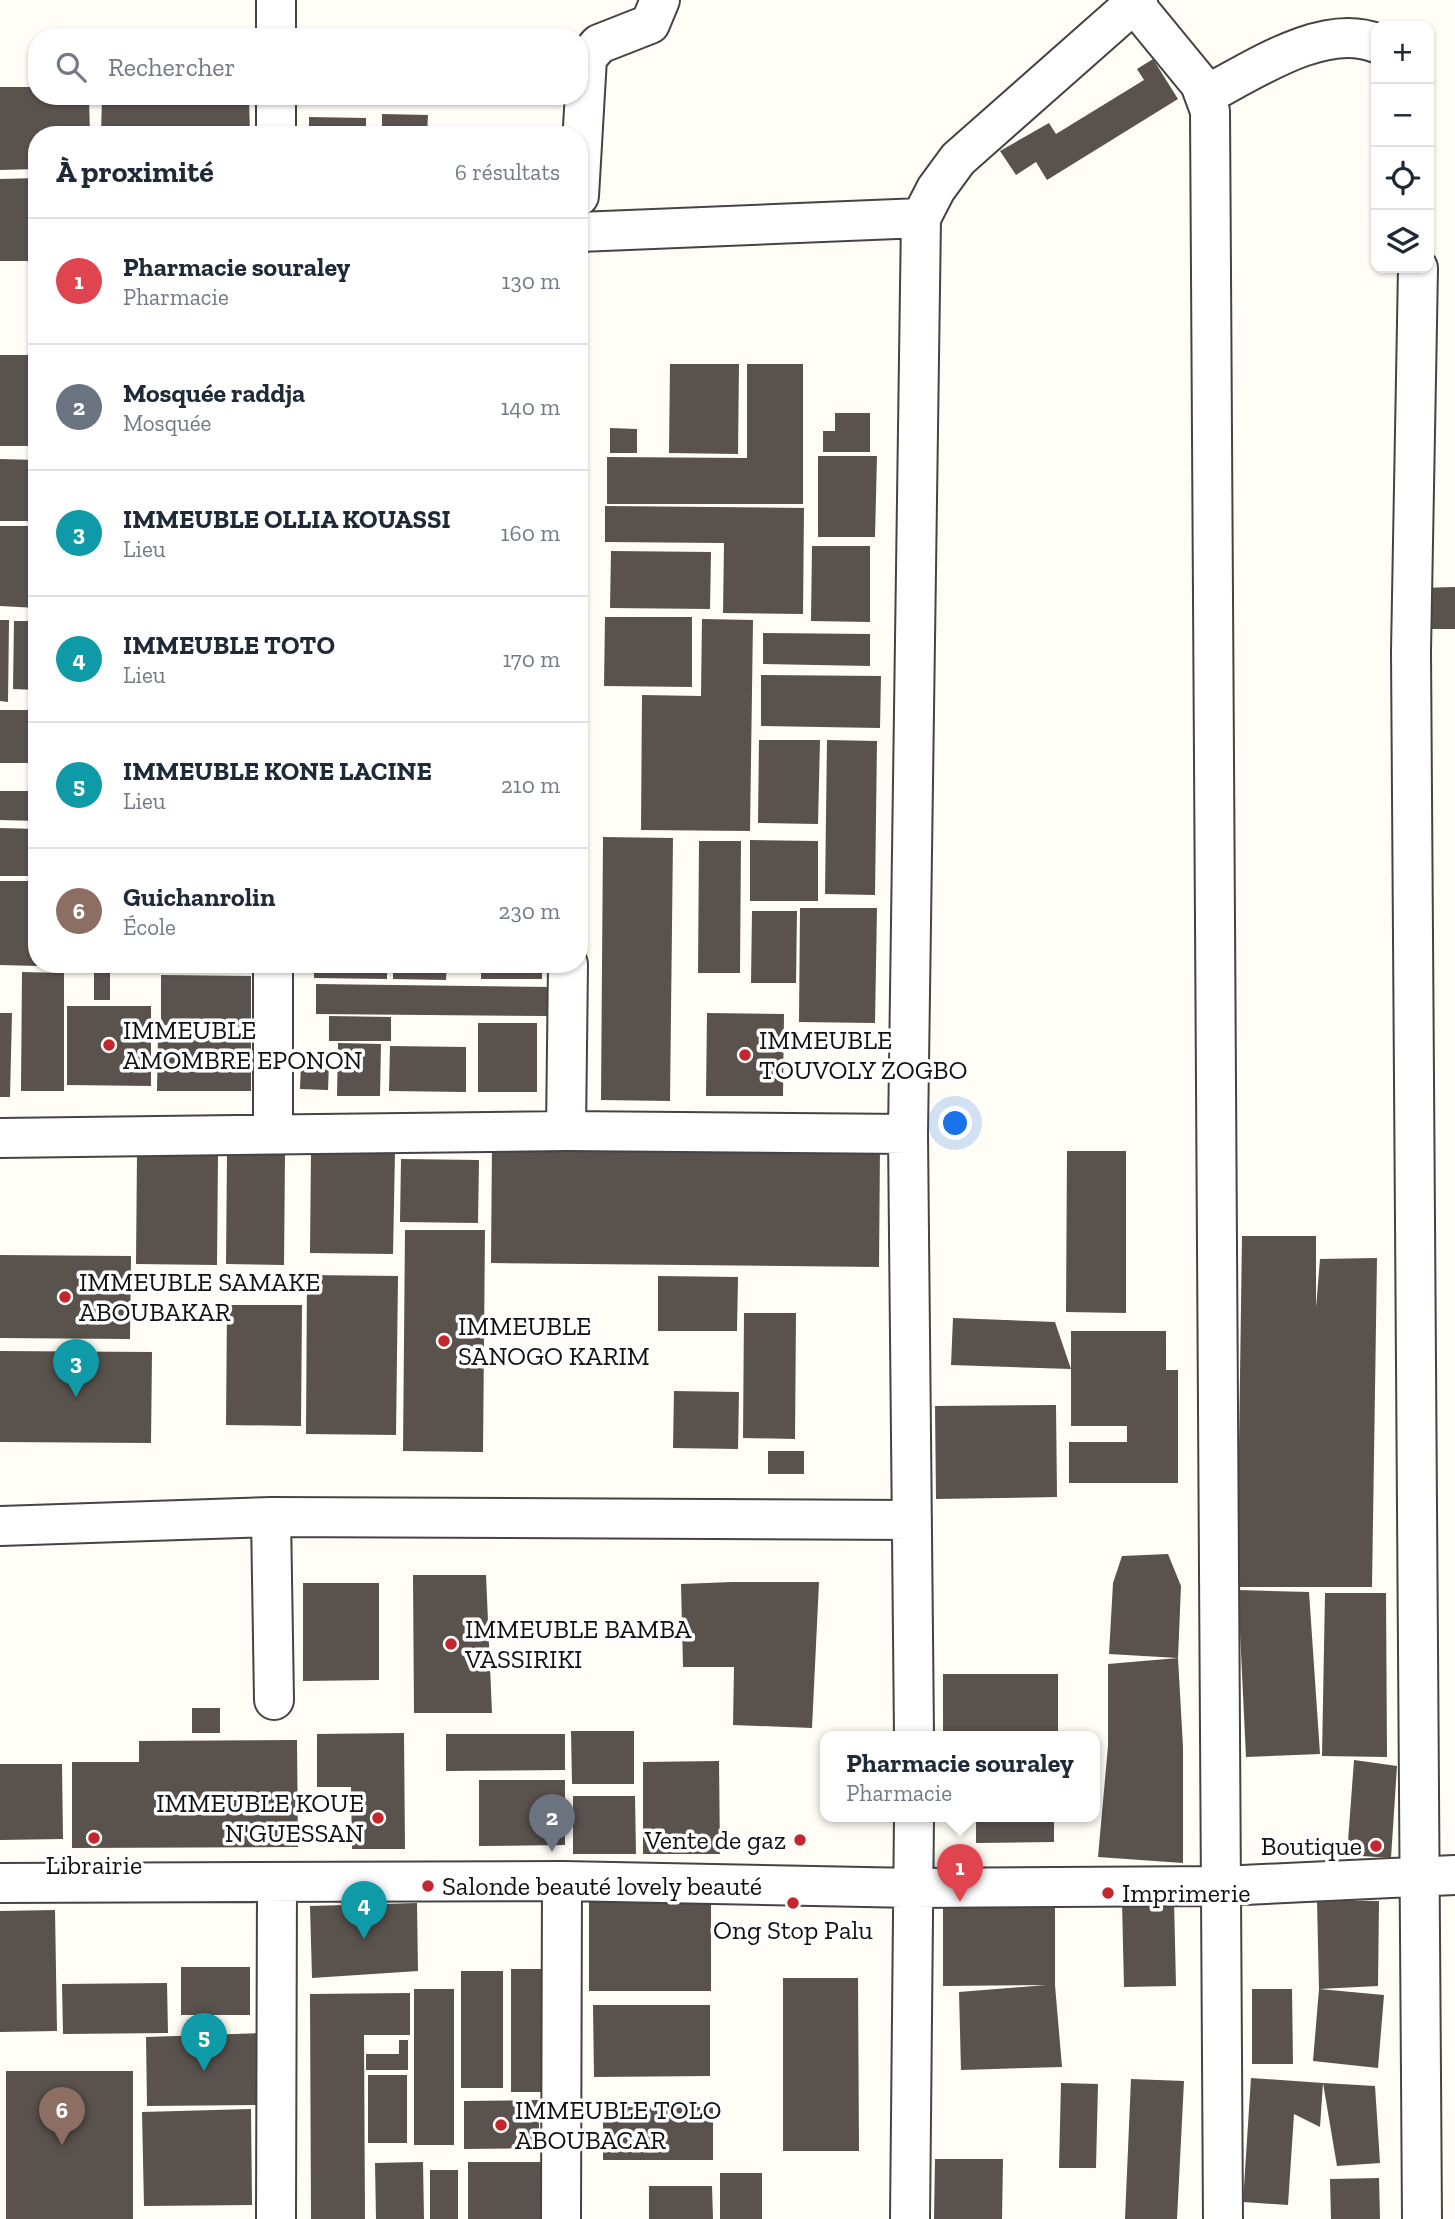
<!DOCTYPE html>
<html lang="fr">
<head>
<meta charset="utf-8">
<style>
	body { margin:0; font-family:"Zilla Slab",serif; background:#f2f2f3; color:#1f2937 }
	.controls { position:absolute; right:21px; top:21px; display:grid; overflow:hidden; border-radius:14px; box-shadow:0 2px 5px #0004 }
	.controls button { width:63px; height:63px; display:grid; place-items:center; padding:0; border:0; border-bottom:2px solid #e0e1e3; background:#fff; color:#1f2937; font:35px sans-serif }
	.you { position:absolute; left:956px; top:1124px; width:24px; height:24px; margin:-18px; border:5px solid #fff; border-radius:50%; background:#1a73e8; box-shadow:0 0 0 10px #1a73e833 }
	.badge { display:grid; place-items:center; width:46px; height:46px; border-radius:50%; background:#0b8043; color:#fff; font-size:23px; font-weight:700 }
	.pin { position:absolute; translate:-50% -58px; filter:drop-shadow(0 2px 4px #0008) }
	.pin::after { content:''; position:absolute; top:37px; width:24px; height:21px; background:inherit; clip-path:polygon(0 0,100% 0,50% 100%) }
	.popup { position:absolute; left:820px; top:1731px; width:280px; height:91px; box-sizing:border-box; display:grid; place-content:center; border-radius:14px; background:#fff; filter:drop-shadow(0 2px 5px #0005); font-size:23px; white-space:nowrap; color:#747a83 }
	.popup b { font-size:26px; color:#1f2937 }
	.popup::after { content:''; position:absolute; left:50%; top:100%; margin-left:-14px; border:14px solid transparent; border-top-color:#fff }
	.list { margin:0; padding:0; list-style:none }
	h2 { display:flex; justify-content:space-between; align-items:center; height:91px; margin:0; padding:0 28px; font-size:30px }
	h2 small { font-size:23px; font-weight:400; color:#747a83 }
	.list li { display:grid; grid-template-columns:46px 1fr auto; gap:21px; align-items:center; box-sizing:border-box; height:126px; padding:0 28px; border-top:2px solid #e0e1e3 }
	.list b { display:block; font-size:26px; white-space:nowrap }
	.list p { margin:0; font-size:23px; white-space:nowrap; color:#747a83 }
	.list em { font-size:23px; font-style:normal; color:#747a83 }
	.icon { flex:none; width:38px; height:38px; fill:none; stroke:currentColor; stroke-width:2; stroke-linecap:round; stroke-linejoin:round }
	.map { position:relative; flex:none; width:1455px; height:2219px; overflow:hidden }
	.search { position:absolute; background:#fff; box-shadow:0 2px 5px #0004; left:28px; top:28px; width:560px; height:77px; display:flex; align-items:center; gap:18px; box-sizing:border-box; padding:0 24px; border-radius:28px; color:#747a83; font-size:26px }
	.panel { position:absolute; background:#fff; box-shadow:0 2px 5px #0004; left:28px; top:126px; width:560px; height:847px; border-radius:28px }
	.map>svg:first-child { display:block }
	.building { fill:#5a524d }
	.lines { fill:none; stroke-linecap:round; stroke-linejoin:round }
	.minor-casing { stroke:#444; stroke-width:42 }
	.minor { stroke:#fff; stroke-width:38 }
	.poi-dot { fill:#c4262e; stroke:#fff; stroke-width:2.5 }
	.labels { text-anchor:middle; stroke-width:7; stroke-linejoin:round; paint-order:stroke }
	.poi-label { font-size:26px; fill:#111; stroke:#fff; text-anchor:start }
</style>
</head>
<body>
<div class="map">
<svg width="1455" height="2219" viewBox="0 0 1455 2219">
	<rect width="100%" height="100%" fill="#fffdf5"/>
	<path class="building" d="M1153 59 1178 99 1047 180 1036 162 1016 175 1000 151 1049 123 1056 134 1144 80 1137 69Z
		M0 87H37V96H89L90 135H37V169L0 170Z
		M102 96H249L250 135H101Z
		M382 114 428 115 427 135H382Z
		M309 117 366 118V135H309Z
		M37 178V261H0V179Z
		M0 355H37V446H0Z
		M670 364H739L738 454 669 453Z
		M747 364H803V504H607V457L747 458Z
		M835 413H870V452H823V431H835Z
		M610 428 637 429V453H610Z
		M818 456H877L875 537H818Z
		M0 459 37 460V521H0Z
		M605 506 804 508 803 614 723 613 724 543 605 542Z
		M0 526H37V608L0 606Z
		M812 546H870V622L811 621Z
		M611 551 711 552 710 609 610 608Z
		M1455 587V629H1419L1418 588Z
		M605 617H692V687L604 686Z
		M702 619 753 620 750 831 641 830 642 695 701 696Z
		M0 620H9L8 702 0 701Z
		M14 621H37V690L13 689Z
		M763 633 870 634V666L763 664Z
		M761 675 881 676 880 728 761 726Z
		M0 710H37V763H0Z
		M759 740H820L818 824 758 823Z
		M827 740 877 741 875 895 825 894Z
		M0 791H37V821L0 820Z
		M0 828 37 829V876H0Z
		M603 837 673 838 670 1101 601 1100Z
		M750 840 818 841V901H750Z
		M699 841H741L740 973H698Z
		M0 881H37V966L0 965Z
		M800 908H877L875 1023 799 1022Z
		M752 911H797L796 983H751Z
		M314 964H387V979L314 978Z
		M393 964H447L446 980 393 979Z
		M481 964H542V979H481Z
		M94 965 110 966V1000H94Z
		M22 972 64 973V1091H21Z
		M161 975 251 976V1027L161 1025Z
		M316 984 549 987 548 1016 316 1014Z
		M67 1006H151V1086L67 1085Z
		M0 1013H12L10 1097H0Z
		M707 1013 784 1014 783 1096H706Z
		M329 1016 391 1017V1041H329Z
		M478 1023H537V1092H478Z
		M158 1036 251 1038V1091H157Z
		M338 1043 381 1044 380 1096H337Z
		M390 1046 466 1047V1092L389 1091Z
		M301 1062H329L328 1090 300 1089Z
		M492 1142 880 1146 879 1267 491 1263Z
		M311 1151H395L393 1254 310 1253Z
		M1067 1151H1126V1313L1066 1312Z
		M137 1153 218 1154 217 1265 136 1264Z
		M227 1154H285L284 1265 226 1264Z
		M401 1159 479 1160 478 1223 400 1222Z
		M405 1230H485L483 1452 403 1451Z
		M1242 1236H1316V1308L1320 1259 1377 1258 1372 1587H1237Z
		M0 1255 131 1256 130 1339 0 1338Z
		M307 1275 398 1276 396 1435 306 1434Z
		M658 1276 738 1277 737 1331H658Z
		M227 1305H302L301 1426 226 1425Z
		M744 1313H796L795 1439 743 1438Z
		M953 1318 1055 1322 1071 1369 951 1365Z
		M1071 1331H1166V1370H1178V1483H1069V1442H1127V1426H1071Z
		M0 1351 152 1352 151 1443 0 1442Z
		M674 1391 739 1392 738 1449 673 1448Z
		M1056 1405 1057 1497 936 1499 935 1406Z
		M768 1451H804V1474H768Z
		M1168 1554 1181 1586 1178 1658 1183 1747V1863L1098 1857 1108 1746V1664L1178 1658 1109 1654 1113 1583 1122 1556Z
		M413 1575H486L492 1713H414Z
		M732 1582H819L812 1728 733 1725 734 1667H683L681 1584Z
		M303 1583H379V1680L303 1681Z
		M1238 1590 1309 1592 1320 1754 1246 1757Z
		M1325 1593H1386L1387 1757 1322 1756Z
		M943 1674H1058V1736H943Z
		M192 1708H220V1733H192Z
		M571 1731H634V1784H572Z
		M404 1733 405 1849H352L351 1787H317V1734Z
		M446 1734H565V1770L446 1771Z
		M297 1740 298 1847 72 1848V1762H139V1741Z
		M1354 1760 1397 1766 1391 1858 1347 1855Z
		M719 1761 720 1854H643V1762Z
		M0 1764H62L63 1839 0 1840Z
		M479 1780H565V1845L479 1846Z
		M573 1796H635L636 1854H573Z
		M976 1816H1054V1842L976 1843Z
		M711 1896V1991H589V1897Z
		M1174 1900 1176 1986 1124 1987 1122 1902Z
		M1317 1900 1379 1901 1378 1986 1319 1989 1384 1995 1378 2068 1313 2061 1319 1989Z
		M1055 1902V1985L1062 2067 961 2070 959 1992 1046 1985 943 1986V1904Z
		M417 1903 418 1971 312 1978 310 1906Z
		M55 1910 57 2031 0 2032V1911Z
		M181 1967H250V2015H181Z
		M511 1969H541V2092H511Z
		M461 1971H503V2088H461Z
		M783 1978H858L859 2151H783Z
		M167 1983 168 2033 63 2034 62 1984Z
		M414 1989H454V2145H414Z
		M1252 1989H1292L1293 2064H1252Z
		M410 1993V2035H364L365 2219H311L310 1994Z
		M593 2005H710V2076L594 2077Z
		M261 2033 263 2105 147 2106 146 2037Z
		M399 2040H408V2070H366V2054H399Z
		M6 2071H133V2219H6Z
		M368 2075H407V2143H368Z
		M1251 2078 1323 2083 1320 2127 1294 2114 1288 2205 1243 2202Z
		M1131 2079 1184 2081 1177 2219H1125Z
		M1061 2083 1098 2084 1096 2168H1059Z
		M1323 2083 1375 2086 1380 2163 1337 2166Z
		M539 2100V2148L464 2149V2101Z
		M603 2107H713V2160H603Z
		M251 2109 252 2205 144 2206 142 2112Z
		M935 2159H1003L1002 2219H934Z
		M423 2162 424 2219H376L375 2163Z
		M468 2162H551V2219H468Z
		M430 2170H458V2219H430Z
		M720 2173H762V2219H720Z
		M1379 2178 1380 2219H1331L1330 2179Z
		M649 2186H712L713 2219H649Z"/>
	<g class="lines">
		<defs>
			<path id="minor" d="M276 0V37
				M1131 0 1200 84 1210 111 1223 2219
				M1206 95C1252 71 1324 22 1376 43
				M276 96V135
				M579 196 587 58 599 44 650 24 660 0
				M579 232 921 218
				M1418 268 1411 652 1422 2219
				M566 1131 568 964
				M273 1133V964
				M0 1138 566 1131 908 1134
				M271 1517 274 1700
				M0 1526 271 1517 912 1520
				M914 1736 908 1134 921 218 936 189 958 159 1138 0
				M0 1883 562 1881 915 1888 1222 1886 1455 1875
				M276 2219 277 1883
				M561 2219 562 1881
				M910 2219 914 1816"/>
		</defs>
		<use href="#minor" class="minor-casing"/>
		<use href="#minor" class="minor"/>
	</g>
	<g class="poi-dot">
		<circle cx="109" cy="1045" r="7"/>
		<circle cx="745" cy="1055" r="7"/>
		<circle cx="65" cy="1297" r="7"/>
		<circle cx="444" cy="1341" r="7"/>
		<circle cx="451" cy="1644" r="7"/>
		<circle cx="378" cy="1818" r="7"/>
		<circle cx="94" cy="1838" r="7"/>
		<circle cx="800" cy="1840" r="7"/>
		<circle cx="1376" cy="1846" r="7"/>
		<circle cx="428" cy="1886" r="7"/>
		<circle cx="1108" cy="1893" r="7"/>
		<circle cx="793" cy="1903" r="7"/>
		<circle cx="501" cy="2125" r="7"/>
	</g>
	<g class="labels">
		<g class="poi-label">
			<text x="123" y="1039">IMMEUBLE<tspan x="123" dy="30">AMOMBRE EPONON</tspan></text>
			<text x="759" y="1049">IMMEUBLE<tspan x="759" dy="30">TOUVOLY ZOGBO</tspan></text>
			<text x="79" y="1291">IMMEUBLE SAMAKE<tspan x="79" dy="30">ABOUBAKAR</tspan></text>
			<text x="458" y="1335">IMMEUBLE<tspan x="458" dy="30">SANOGO KARIM</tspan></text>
			<text x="465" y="1638">IMMEUBLE BAMBA<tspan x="465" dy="30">VASSIRIKI</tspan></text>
			<text x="364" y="1812" text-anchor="end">IMMEUBLE KOUE<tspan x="364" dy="30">N'GUESSAN</tspan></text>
			<text x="786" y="1849" text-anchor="end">Vente de gaz</text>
			<text x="1362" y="1855" text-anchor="end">Boutique</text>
			<text x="94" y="1874" text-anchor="middle">Librairie</text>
			<text x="442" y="1895">Salonde beauté lovely beauté</text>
			<text x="1122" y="1902">Imprimerie</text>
			<text x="793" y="1939" text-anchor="middle">Ong Stop Palu</text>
			<text x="515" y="2119">IMMEUBLE TOLO<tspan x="515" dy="30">ABOUBACAR</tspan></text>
		</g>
	</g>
</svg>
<div class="controls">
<button>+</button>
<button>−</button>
<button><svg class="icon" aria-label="locate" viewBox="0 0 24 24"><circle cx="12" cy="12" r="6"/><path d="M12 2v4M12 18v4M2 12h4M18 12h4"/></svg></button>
<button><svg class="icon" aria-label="layers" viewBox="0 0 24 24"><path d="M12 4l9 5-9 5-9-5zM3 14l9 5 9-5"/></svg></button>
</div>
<div class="you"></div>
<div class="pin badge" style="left:960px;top:1902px;background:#e0444e">1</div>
<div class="popup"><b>Pharmacie souraley</b>Pharmacie</div>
<div class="pin badge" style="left:552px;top:1852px;background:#6b7280">2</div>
<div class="pin badge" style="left:76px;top:1397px;background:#0f9aa8">3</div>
<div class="pin badge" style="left:364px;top:1939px;background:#0f9aa8">4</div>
<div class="pin badge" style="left:204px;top:2071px;background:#0f9aa8">5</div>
<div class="pin badge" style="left:62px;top:2145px;background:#8d6e63">6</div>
<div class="search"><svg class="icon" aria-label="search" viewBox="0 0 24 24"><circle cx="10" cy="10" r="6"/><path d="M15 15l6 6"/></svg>Rechercher</div>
<section class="panel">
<h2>À proximité<small>6 résultats</small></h2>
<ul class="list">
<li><span class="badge" style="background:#e0444e">1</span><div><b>Pharmacie souraley</b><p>Pharmacie</p></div><em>130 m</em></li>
<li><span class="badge" style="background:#6b7280">2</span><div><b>Mosquée raddja</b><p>Mosquée</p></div><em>140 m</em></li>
<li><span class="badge" style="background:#0f9aa8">3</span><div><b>IMMEUBLE OLLIA KOUASSI</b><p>Lieu</p></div><em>160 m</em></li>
<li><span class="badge" style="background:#0f9aa8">4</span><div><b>IMMEUBLE TOTO</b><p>Lieu</p></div><em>170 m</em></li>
<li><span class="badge" style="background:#0f9aa8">5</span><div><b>IMMEUBLE KONE LACINE</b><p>Lieu</p></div><em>210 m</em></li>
<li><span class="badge" style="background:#8d6e63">6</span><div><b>Guichanrolin</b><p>École</p></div><em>230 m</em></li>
</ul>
</section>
</div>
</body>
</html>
